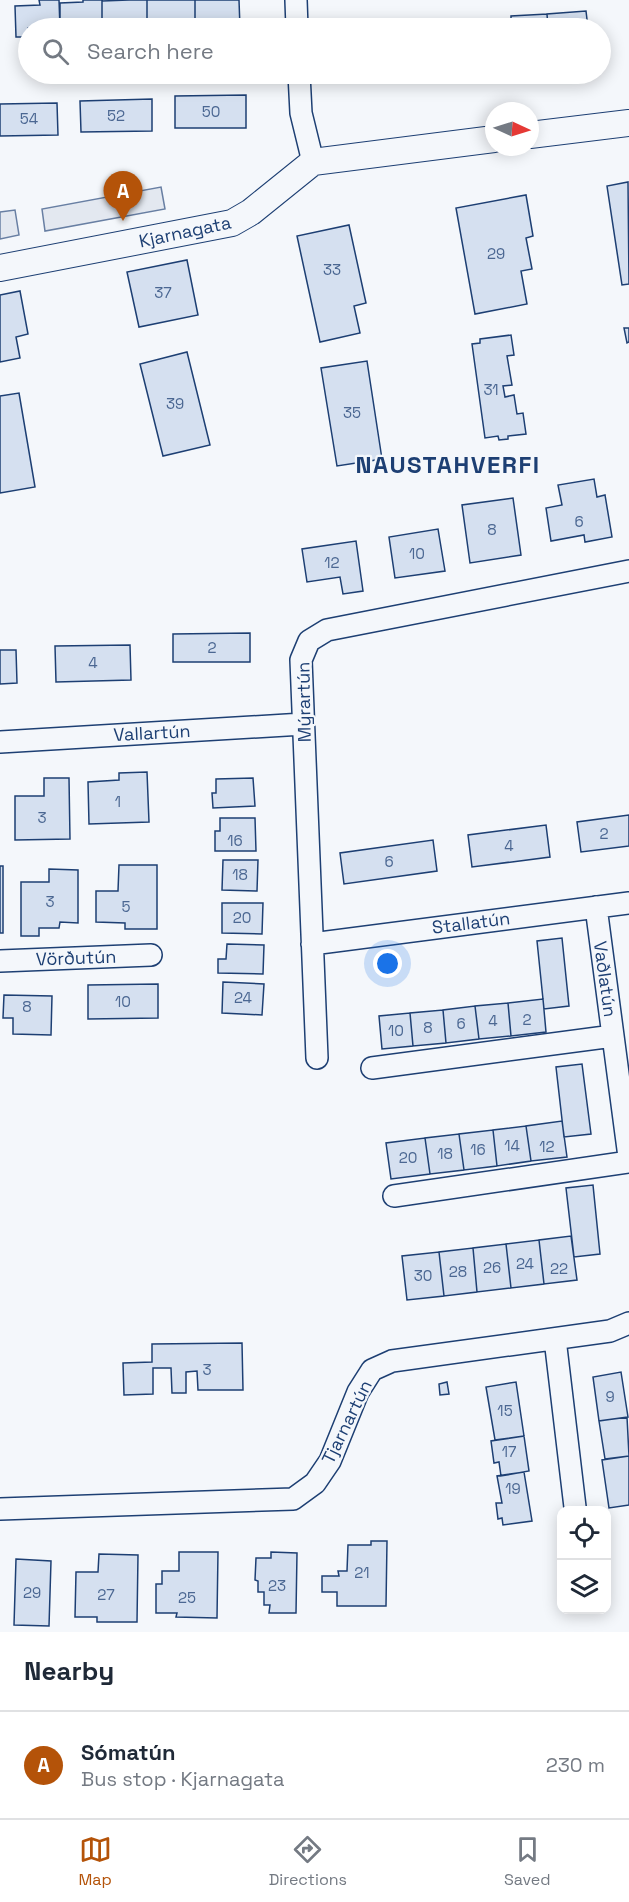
<!DOCTYPE html>
<html lang="en">
<head>
<meta charset="utf-8">
<style>
	body { margin:0; font-family:"Space Grotesk",sans-serif; background:#f6f6f7; color:#1f2937 }
	.controls { position:absolute; right:18px; bottom:18px; display:grid; overflow:hidden; border-radius:12px; box-shadow:0 3px 15px #0003 }
	.controls button { width:54px; height:54px; display:grid; place-items:center; padding:0; border:0; border-bottom:2px solid #e0e1e3; background:#fff; color:#1f2937; font:30px sans-serif }
	.compass { position:absolute; left:485px; top:102px; width:54px; height:54px; border-radius:50%; background:#fff; box-shadow:0 3px 15px #0003; rotate:94deg }
	.you { position:absolute; left:388px; top:964px; width:21px; height:21px; margin:-15px; border:4px solid #fff; border-radius:50%; background:#1a73e8; box-shadow:0 0 0 9px #1a73e833 }
	.badge { display:grid; place-items:center; width:39px; height:39px; border-radius:50%; background:#b45309; color:#fff; font-size:20px; font-weight:700 }
	.pin { position:absolute; translate:-50% -50px; filter:drop-shadow(0 2px 3px #0008) }
	.pin::after { content:''; position:absolute; top:32px; width:21px; height:18px; background:inherit; clip-path:polygon(0 0,100% 0,50% 100%) }
	.list { margin:0; padding:0; list-style:none }
	h2 { display:flex; justify-content:space-between; align-items:center; height:78px; margin:0; padding:0 24px; font-size:26px }
	h2 small { font-size:20px; font-weight:400; color:#747a83 }
	.list li { display:grid; grid-template-columns:39px 1fr auto; gap:18px; align-items:center; box-sizing:border-box; height:108px; padding:0 24px; border-top:2px solid #e0e1e3 }
	.list b { display:block; font-size:22px; white-space:nowrap }
	.list p { margin:0; font-size:20px; white-space:nowrap; color:#747a83 }
	.list em { font-size:20px; font-style:normal; color:#747a83 }
	.icon { flex:none; width:33px; height:33px; fill:none; stroke:currentColor; stroke-width:2; stroke-linecap:round; stroke-linejoin:round }
	.map { position:relative; flex:none; width:629px; height:1632px; overflow:hidden }
	.search { position:absolute; background:#fff; box-shadow:0 3px 15px #0003; left:18px; right:18px; top:18px; height:66px; display:flex; align-items:center; gap:15px; box-sizing:border-box; padding:0 21px; border-radius:33px; color:#747a83; font-size:22px }
	.sheet { height:186px; background:#fff }
	nav { display:flex; justify-content:space-around; align-items:center; box-sizing:border-box; height:84px; border-top:2px solid #e0e1e3; background:#fff; font-size:16px; color:#747a83 }
	nav a { display:grid; justify-items:center; gap:3px }
	nav .on { color:#b45309 }
	.map>svg:first-child { display:block }
	.parking { fill:#e3e8f0; stroke:#687fa3; stroke-width:1.5 }
	.building { fill:#d5e0f0; stroke:#1d3f73; stroke-width:1.5 }
	.lines { fill:none; stroke-linecap:round; stroke-linejoin:round }
	.minor-casing { stroke:#1d3f73; stroke-width:24 }
	.tertiary-casing { stroke:#1d3f73; stroke-width:28 }
	.minor { stroke:#f4f7fb; stroke-width:21 }
	.tertiary { stroke:#f4f7fb; stroke-width:26 }
	.labels { text-anchor:middle; stroke-width:4.5; stroke-linejoin:round; paint-order:stroke }
	.number-label { font-size:15px; fill:#4b6792 }
	.street-label { font-size:18px; fill:#1d3f73; stroke:#f4f7fb }
	.district-label { font-size:24px; font-weight:bold; letter-spacing:1.5px; fill:#1d3f73; stroke:#f4f7fb }
</style>
</head>
<body>
<div class="map">
<svg width="629" height="1632" viewBox="0 0 629 1632">
	<rect width="100%" height="100%" fill="#f4f7fb"/>
	<path class="parking" d="M161 187 165 209 45 231 42 209Z
		M15 210 19 235 0 239V212Z"/>
	<path class="building" d="M39 0H59L60 28H28V37H16L15 6 40 5Z
		M83 0H102V28H60V3L83 2Z
		M129 0H147V28H102V1Z
		M147 0H195V28H147Z
		M195 0H239L240 28H195Z
		M586 11 588 28H548L547 14Z
		M547 14 548 28H511V16Z
		M511 22V28H470V24Z
		M434 23 435 28H423L422 24Z
		M470 24V28H435V26Z
		M246 95V128H175V96Z
		M152 99V131L81 132 80 101Z
		M57 103 58 135 0 136V104Z
		M628 182 629 284 622 285 607 186Z
		M526 195 533 236 526 238 532 269 521 271 527 304 475 314 456 208Z
		M349 225 366 303 354 306 360 333 320 342 297 236Z
		M187 260 198 315 139 327 127 272Z
		M20 291 28 334 16 337 20 358 0 362V295Z
		M624 328H629V342L627 343Z
		M511 335 514 355 507 356 512 385 503 386 505 397 514 395 517 414 523 413 526 434 508 436V439L499 440 498 436 485 438 472 344 480 343V339Z
		M187 352 210 445 163 456 140 364Z
		M367 361 382 459 337 466 321 368Z
		M19 393 35 487 0 493V396Z
		M594 479 597 497 605 495 612 537 585 542 584 535 551 541 546 508 562 505 558 485Z
		M513 498 521 555 470 563 462 505Z
		M438 529 445 571 395 578 389 537Z
		M356 541 363 591 343 594 340 577 307 582 302 549Z
		M250 633V662H173V634Z
		M130 645 131 680 56 682 55 646Z
		M0 650H16L17 683 0 684Z
		M147 772 149 822 89 824 88 782 119 780V773Z
		M44 778H69L70 839 15 840V796H44Z
		M253 778 255 806 213 808 212 793H216V779Z
		M629 815V846L581 852 577 822Z
		M220 818H255L256 851H215V831H220Z
		M546 825 550 857 472 867 468 835Z
		M433 840 437 871 344 884 340 853Z
		M223 860H258L257 891 222 890Z
		M119 865H157V929H125V923L96 922V891H118Z
		M0 866H3V933H0Z
		M49 869 78 870V923L60 922 59 928H39V936H21V882H49Z
		M222 903H263L262 934 222 933Z
		M562 938 569 1006 544 1009 537 941Z
		M227 944 264 945 263 974 218 973V959H226Z
		M223 982 264 984 262 1015 222 1013Z
		M158 984V1018L88 1019V985Z
		M4 995 52 996 51 1035 13 1034V1018H3Z
		M543 999 546 1032 511 1036 508 1003Z
		M508 1003 511 1036 479 1039 475 1006Z
		M475 1006 479 1039 446 1043 443 1010Z
		M443 1010 446 1043 413 1046 410 1013Z
		M410 1013 413 1046 382 1049 379 1016Z
		M582 1064 591 1134 564 1137 556 1067Z
		M562 1121 567 1157 531 1161 526 1126Z
		M526 1126 531 1161 497 1166 493 1130Z
		M493 1130 497 1166 464 1170 459 1134Z
		M459 1134 464 1170 430 1174 425 1138Z
		M425 1138 430 1174 391 1179 386 1143Z
		M593 1185 600 1254 574 1257 566 1188Z
		M571 1236 577 1280 544 1284 539 1240Z
		M539 1240 544 1284 511 1288 506 1244Z
		M506 1244 511 1288 477 1292 473 1248Z
		M473 1248 477 1292 444 1296 439 1252Z
		M439 1252 444 1296 407 1300 402 1256Z
		M242 1343 243 1390H198L197 1371 186 1372V1393H172L171 1368H153V1394L124 1395 123 1363 152 1362V1344Z
		M621 1372 628 1417 599 1421 593 1377Z
		M447 1382 449 1394 440 1395 439 1384Z
		M516 1382 524 1436 495 1440 486 1387Z
		M627 1417 629 1456 605 1459 599 1421Z
		M524 1436 529 1471 501 1476 499 1462 494 1463 491 1441Z
		M629 1456V1505L609 1508 602 1460Z
		M524 1472 532 1521 503 1525 502 1518 498 1519 496 1503H502L497 1476Z
		M371 1541H387L386 1606H337V1592H322V1576H339L338 1571H347L348 1545H371Z
		M179 1552H218L217 1618 176 1617 177 1613H156V1584H162V1571H179Z
		M271 1552 297 1553 296 1613H269L270 1605H264V1592H258V1581L255 1580 256 1558H271Z
		M99 1554 138 1555 137 1622H97V1617H75L76 1572H98Z
		M16 1559 51 1561 49 1626 14 1625Z"/>
	<g class="lines">
		<defs>
			<path id="minor" d="M296 0 297 28
				M299 74 301 113 313 162
				M0 742 303 724
				M596 907 629 1157
				M312 944 629 903
				M0 961 151 955
				M317 1058 301 660 309 641 327 630 629 571
				M372 1068 613 1036
				M394 1196 629 1162
				M555 1339 575 1507
				M0 1509 293 1499 315 1483 330 1461 358 1392 372 1370 392 1361 610 1331 629 1323"/>
			<path id="tertiary" d="M530 135 629 123
				M0 268 232 223 251 212 313 162 494 139"/>
		</defs>
		<use href="#minor" class="minor-casing"/>
		<use href="#tertiary" class="tertiary-casing"/>
		<use href="#minor" class="minor"/>
		<use href="#tertiary" class="tertiary"/>
	</g>
	<g class="labels">
		<g class="number-label">
			<text x="211" y="117">50</text>
			<text x="116" y="121">52</text>
			<text x="29" y="124">54</text>
			<text x="496" y="259">29</text>
			<text x="332" y="275">33</text>
			<text x="163" y="298">37</text>
			<text x="491" y="395">31</text>
			<text x="175" y="409">39</text>
			<text x="352" y="418">35</text>
			<text x="579" y="527">6</text>
			<text x="492" y="535">8</text>
			<text x="417" y="559">10</text>
			<text x="332" y="568">12</text>
			<text x="212" y="653">2</text>
			<text x="93" y="668">4</text>
			<text x="118" y="807">1</text>
			<text x="42" y="823">3</text>
			<text x="604" y="839">2</text>
			<text x="235" y="846">16</text>
			<text x="509" y="851">4</text>
			<text x="389" y="867">6</text>
			<text x="240" y="880">18</text>
			<text x="50" y="907">3</text>
			<text x="126" y="912">5</text>
			<text x="242" y="923">20</text>
			<text x="243" y="1003">24</text>
			<text x="123" y="1007">10</text>
			<text x="27" y="1012">8</text>
			<text x="527" y="1025">2</text>
			<text x="493" y="1026">4</text>
			<text x="461" y="1029">6</text>
			<text x="428" y="1033">8</text>
			<text x="396" y="1036">10</text>
			<text x="512" y="1151">14</text>
			<text x="547" y="1152">12</text>
			<text x="478" y="1155">16</text>
			<text x="445" y="1159">18</text>
			<text x="408" y="1163">20</text>
			<text x="525" y="1269">24</text>
			<text x="492" y="1273">26</text>
			<text x="559" y="1274">22</text>
			<text x="458" y="1277">28</text>
			<text x="423" y="1281">30</text>
			<text x="207" y="1375">3</text>
			<text x="610" y="1402">9</text>
			<text x="505" y="1416">15</text>
			<text x="509" y="1457">17</text>
			<text x="513" y="1494">19</text>
			<text x="362" y="1578">21</text>
			<text x="277" y="1591">23</text>
			<text x="32" y="1598">29</text>
			<text x="106" y="1600">27</text>
			<text x="187" y="1603">25</text>
		</g>
		<g class="street-label">
			<text transform="translate(185 232) rotate(-12)" y="6">Kjarnagata</text>
			<text transform="translate(304 702) rotate(-91)" y="6">Mýrartún</text>
			<text transform="translate(152 733) rotate(-3)" y="6">Vallartún</text>
			<text transform="translate(471 923) rotate(-7)" y="6">Stallatún</text>
			<text transform="translate(76 958) rotate(-2)" y="6">Vörðutún</text>
			<text transform="translate(605 979) rotate(82)" y="6">Vaðlatún</text>
			<text transform="translate(347 1422) rotate(-64)" y="6">Tjarnartún</text>
		</g>
		<g class="district-label">
			<text x="448" y="473">NAUSTAHVERFI</text>
		</g>
	</g>
</svg>
<div class="controls">
<button><svg class="icon" aria-label="locate" viewBox="0 0 24 24"><circle cx="12" cy="12" r="6"/><path d="M12 2v4M12 18v4M2 12h4M18 12h4"/></svg></button>
<button><svg class="icon" aria-label="layers" viewBox="0 0 24 24"><path d="M12 4l9 5-9 5-9-5zM3 14l9 5 9-5"/></svg></button>
</div>
<svg class="compass" viewBox="-18 -18 36 36"><path d="M0-13l5 13h-10z" fill="#e53935"/><path d="M0 13l5-13h-10z" fill="#747a83"/></svg>
<div class="you"></div>
<div class="pin badge" style="left:123px;top:221px">A</div>
<div class="search"><svg class="icon" aria-label="search" viewBox="0 0 24 24"><circle cx="10" cy="10" r="6"/><path d="M15 15l6 6"/></svg>Search here</div>
</div>
<section class="sheet">
<h2>Nearby<small></small></h2>
<ul class="list">
<li><span class="badge">A</span><div><b>Sómatún</b><p>Bus stop · Kjarnagata</p></div><em>230 m</em></li>
</ul>
</section>
<nav>
<a class="on"><svg class="icon" aria-label="map" viewBox="0 0 24 24"><path d="M3 6l6-2 6 2 6-2v14l-6 2-6-2-6 2zM9 4v14M15 6v14"/></svg>Map</a>
<a><svg class="icon" aria-label="directions" viewBox="0 0 24 24"><path d="M12 3l9 9-9 9-9-9zM9 14v-3h6M13 9l2 2-2 2"/></svg>Directions</a>
<a><svg class="icon" aria-label="saved" viewBox="0 0 24 24"><path d="M7 4h10v16l-5-4-5 4z"/></svg>Saved</a>
</nav>
</body>
</html>
